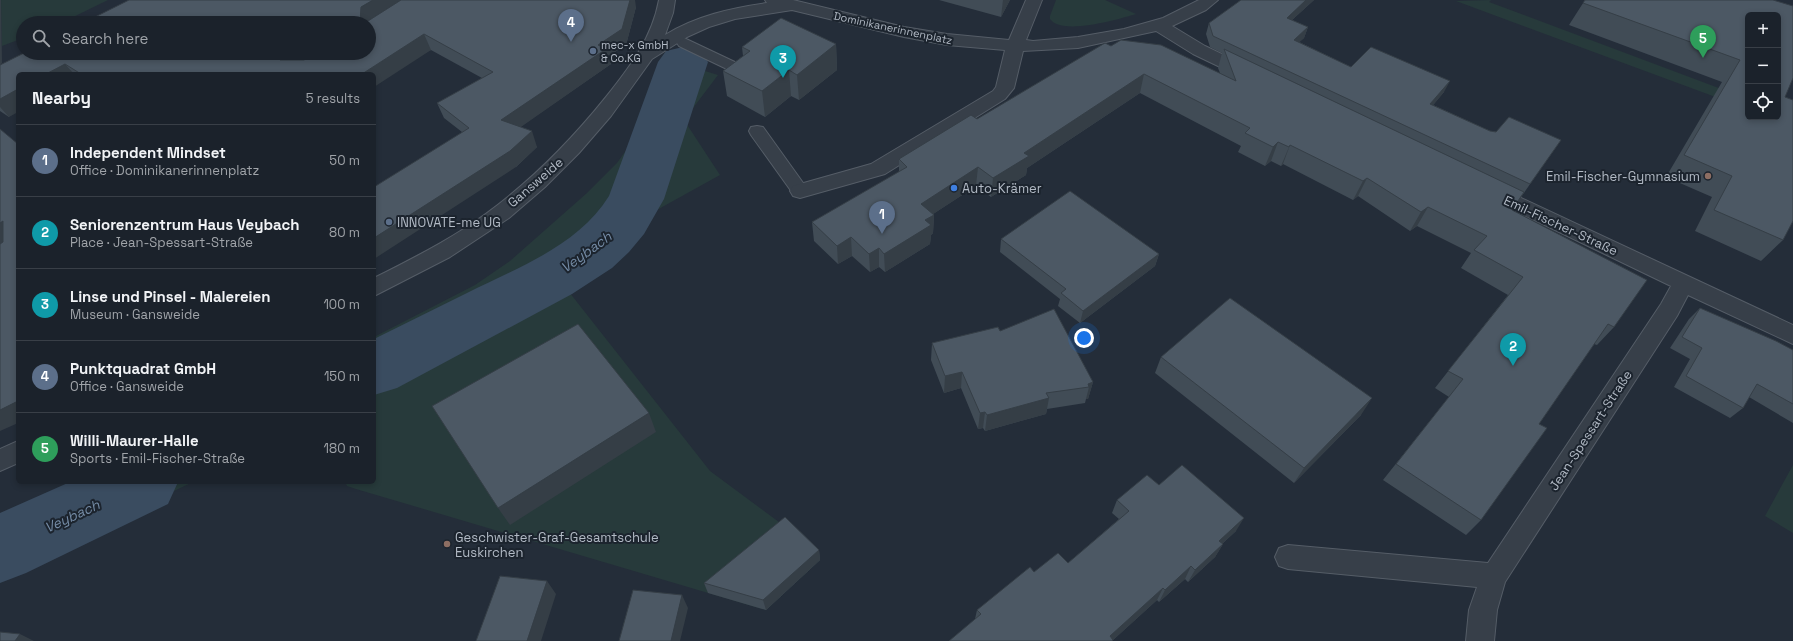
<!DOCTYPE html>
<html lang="en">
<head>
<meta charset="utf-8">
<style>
	body { margin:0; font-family:"Space Grotesk",sans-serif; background:#282f37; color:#f1f3f6 }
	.controls { position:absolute; right:12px; top:12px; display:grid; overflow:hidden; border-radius:6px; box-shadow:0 2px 6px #0003 }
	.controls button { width:36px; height:36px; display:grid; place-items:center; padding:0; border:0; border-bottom:1px solid #393f47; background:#1b222b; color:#f1f3f6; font:20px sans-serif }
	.you { position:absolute; left:1084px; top:338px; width:14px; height:14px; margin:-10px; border:3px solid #fff; border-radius:50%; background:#1a73e8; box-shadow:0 0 0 6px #1a73e833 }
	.badge { display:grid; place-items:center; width:26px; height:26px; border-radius:50%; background:#1a73e8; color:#fff; font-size:13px; font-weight:700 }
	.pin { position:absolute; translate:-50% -33px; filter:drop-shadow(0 1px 2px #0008) }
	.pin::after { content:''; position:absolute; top:21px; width:14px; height:12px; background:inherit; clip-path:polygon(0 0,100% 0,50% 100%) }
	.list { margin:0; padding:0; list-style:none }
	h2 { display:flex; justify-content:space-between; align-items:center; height:52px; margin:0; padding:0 16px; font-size:17px }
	h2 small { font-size:13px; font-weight:400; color:#a0a4a9 }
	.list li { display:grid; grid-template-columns:26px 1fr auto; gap:12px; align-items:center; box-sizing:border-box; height:72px; padding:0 16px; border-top:1px solid #393f47 }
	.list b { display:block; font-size:15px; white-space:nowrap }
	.list p { margin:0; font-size:13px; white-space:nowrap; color:#a0a4a9 }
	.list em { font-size:13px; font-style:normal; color:#a0a4a9 }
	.icon { flex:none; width:22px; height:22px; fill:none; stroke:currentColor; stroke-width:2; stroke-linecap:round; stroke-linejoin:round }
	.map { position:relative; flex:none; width:1793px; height:641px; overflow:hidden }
	.search { position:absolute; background:#1b222b; box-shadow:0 2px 6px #0003; left:16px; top:16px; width:360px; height:44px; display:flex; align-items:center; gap:10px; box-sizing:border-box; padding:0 14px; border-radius:22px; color:#a0a4a9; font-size:15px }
	.panel { position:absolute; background:#1b222b; box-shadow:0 2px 6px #0003; left:16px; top:72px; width:360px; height:412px; border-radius:6px }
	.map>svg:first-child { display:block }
	.green { fill:#273a3b }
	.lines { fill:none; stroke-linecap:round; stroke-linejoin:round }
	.river { fill:#3a4c60; fill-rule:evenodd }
	.lane-casing { stroke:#555d67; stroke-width:2 }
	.street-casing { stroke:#555d67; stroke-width:2 }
	.lane { fill:#373f49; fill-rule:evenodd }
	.street { fill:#373f49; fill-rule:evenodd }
	.wall { fill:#414c56 }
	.shaded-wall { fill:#353e46 }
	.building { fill:#4c5864; stroke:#353e46; fill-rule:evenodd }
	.service-dot { fill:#5c6f8a; stroke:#1c242e; stroke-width:1.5 }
	.education-dot { fill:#8d6e63; stroke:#1c242e; stroke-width:1.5 }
	.shop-dot { fill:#3f7fe0; stroke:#1c242e; stroke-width:1.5 }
	.labels { text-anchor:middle; stroke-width:4; stroke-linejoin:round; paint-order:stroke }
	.far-street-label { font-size:11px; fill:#b2bac5; stroke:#1c242e }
	.far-poi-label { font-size:11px; fill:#b2bac5; stroke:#1c242e; text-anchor:start }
	.poi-label { font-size:13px; fill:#b2bac5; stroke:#1c242e; text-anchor:start }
	.street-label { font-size:13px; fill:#b2bac5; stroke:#1c242e }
	.water-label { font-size:14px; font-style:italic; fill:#758ca6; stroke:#1c242e }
</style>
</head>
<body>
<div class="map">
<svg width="1793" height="641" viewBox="0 0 1793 641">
	<rect width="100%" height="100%" fill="#242d39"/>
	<path class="green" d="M1 0H108L61 23H23V38L2 46Z
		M1056 0H1105L1136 14C1119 19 1062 36 1050 19V16Z
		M1491 0 1489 2 1748 99V109L1456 1Z
		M693 61 705 71 718 75 684 120 720 175 646 216 615 253 562 283 710 471 787 528 820 560 766 610 356 489 347 486 345 482H374V337L475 285 510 261 587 193 617 163 642 128 671 62Z
		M1793 465V533L1765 516Z
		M73 482H193L0 573V517Z"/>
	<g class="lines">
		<path class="river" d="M683 47 700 51 708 62 664 199 644 234 629 252 612 268 572 294 397 388 374 395V339C405 324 436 308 467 293 517 268 578 246 609 196L658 62 666 51Z
			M70 482H178L168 504 26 573 0 583V513Z"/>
		<defs>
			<path id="lane" d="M684 38 739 64 742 67 739 70 734 72 729 70 679 46 677 43 679 40Z
				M757 126 763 127 806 187 809 191 806 195 800 197 794 195 751 135 749 131 751 127Z"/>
			<path id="street" d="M659 0H675L673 13 665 35C696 16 731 8 767 3L765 0H793L904 27 947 34 1009 40 1026 0H1042L1026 40 1033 41 1078 37 1124 29 1163 18 1199 0H1218L1206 10 1172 26 1205 46 1253 69 1256 73 1253 77 1247 79 1241 77 1193 54 1156 31 1078 48 1023 51 1014 88 1005 99 885 174 800 198 793 196 790 191 793 186 871 164 993 91 996 87 1005 50 947 45 904 37 792 10 735 19 709 27 687 37 652 59 611 116 579 153 545 187 509 218 450 257 374 296V278C404 263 434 248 462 230 517 195 565 148 606 97 630 67 652 38 659 0Z
				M1489 183 1793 325V344L1688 295 1677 316 1505 582 1497 610 1494 641H1466L1469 610 1477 587 1288 569 1279 566 1275 557 1279 548 1288 545 1488 563 1661 304 1671 286 1482 195 1479 190 1482 185Z
				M18 441V463L0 471V449Z"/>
		</defs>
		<use href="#lane" class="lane-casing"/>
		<use href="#street" class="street-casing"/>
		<use href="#lane" class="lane"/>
		<use href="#street" class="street"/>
	</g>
	<path class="wall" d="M939 0H1010L1001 17Z
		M1241 0H1314L1292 20 1308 27 1304 38 1299 42 1351 67 1444 92 1433 105 1490 131 1561 140 1512 210 1614 327 1597 345 1594 344 1539 424 1481 520 1466 535 1383 480 1449 397 1435 388 1508 295 1461 268 1471 253 1417 226 1410 231 1358 196 1353 200 1283 164 1281 166 1271 161 1265 166 1238 152 1241 146 1140 93 1027 168 1026 175 991 197 976 186 933 214 934 215 933 233 931 235 930 244 885 272 879 267 870 272 852 256 838 264 814 241 812 222 899 172V159L977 119 1111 46 1220 73 1218 68 1222 53 1210 47 1206 34 1209 23Z
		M1585 0H1773L1785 97 1783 240 1761 261 1695 231 1712 197 1666 177 1722 82 1569 25Z
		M636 7 626 45 608 56 611 64 520 127 537 147 516 167 462 132 444 118 437 103 482 78 431 50 374 74H18L9 117 0 111V65L369 53V23Z
		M836 44 837 70 799 100 791 96 765 117 727 96 723 71 743 56 742 47Z
		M1001 239 1159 254 1155 266 1080 323 1058 306 1060 299 1000 252Z
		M1700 308 1793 350V423L1749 397 1743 408 1730 418 1674 387 1690 359 1670 348 1689 319Z
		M1000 331 1093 382 1088 399H1086L1085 403 1047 409 1046 414 985 431 983 428 978 429 961 388 944 393 931 360 932 343Z
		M1161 357 1361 415 1294 483 1155 373Z
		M1159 485 1236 531 1222 544H1223L1215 557 1188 582 1185 579 1159 602 1157 600 1113 640 975 619 977 610 1034 572 1068 563 1119 519 1112 513 1117 500Z
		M819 550 820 560 766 610 708 593 704 583Z"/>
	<path class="shaded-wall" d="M0 0H1L2 63 0 65Z
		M373 0H405L368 23 360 22 361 7Z
		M630 0H635L636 7 626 45 608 56 611 64 508 136 501 120 598 45Z
		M1003 0H1010L1001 17Z
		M1306 0H1314L1283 28 1287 18Z
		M1308 27 1304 38 1290 51 1294 40Z
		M424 34 431 50 374 87V74H362Z
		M836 44 837 70 799 100 797 75Z
		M283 53H318L292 69 280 60Z
		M65 64 74 74H46Z
		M789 70 791 96 765 117 762 91Z
		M1144 74 1140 93 1027 168 1026 175 991 197 993 178 1024 153Z
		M1450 81 1444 92 1425 115 1430 104Z
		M18 89V112L9 117 0 107V99Z
		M532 131 537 147 516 167 374 259V238Z
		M1278 142 1271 161 1265 166 1273 147Z
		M1290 145 1283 164 1281 166 1289 147Z
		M978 167 976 186 921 222V204Z
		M1367 178 1358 196 1353 200 1363 181Z
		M1428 207 1417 226 1410 231 1421 212Z
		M934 215 933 233 931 235 930 244 885 272 884 254 925 220Z
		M3 221 18 236 0 245V223Z
		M851 237 852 256 838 264 837 246Z
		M879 248V267L870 272 869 254Z
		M1159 254 1155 266 1080 323 1083 311Z
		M962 372 961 388 944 393 945 376Z
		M1093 382 1088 399H1086L1089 387 1088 384Z
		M1049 398 1046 414 985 431 987 415Z
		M1372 398 1361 415 1294 483 1304 468Z
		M18 401V423L0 431V410Z
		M985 412 983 428 978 429 980 413Z
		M649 413 656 432 510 525 498 508Z
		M1244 518 1236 531 1212 553 1219 541Z
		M1223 544 1215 557 1188 582 1195 570Z
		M819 550 820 560 766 610 763 600Z
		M1191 566 1185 579 1159 602 1165 590Z
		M547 581 556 594 541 641H527Z
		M1163 588 1157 600 1112 641 1110 636Z
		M682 595 688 608 680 641H671Z
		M20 634 34 641H15Z"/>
	<path class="building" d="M129 0H373L361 7 360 22 368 21 401 0H630L622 29 598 45 606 49 501 120 532 131 510 151 374 238V187L469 128 437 103 493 72 424 34 362 74H81L65 64 46 74H18V89L0 99V65L24 53H283L280 60H304L315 53H369V23H83Z
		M1241 0H1306L1287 18 1308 27 1294 40 1351 67 1371 47 1450 81 1430 104 1490 131 1496 132 1509 117 1561 140 1530 184 1213 36 1209 23Z
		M1585 0H1773L1793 6V78L1785 97 1793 100V221L1783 240 1714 210 1732 176 1684 155 1740 60 1583 3ZM1748 15H1778V117H1748Z
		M781 18 836 44 797 75 789 70 762 91 723 71 750 51 742 47Z
		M1121 40 1161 45 1236 81 1224 49 1524 192 1512 210 1647 280 1614 327 1608 324 1539 424 1547 428 1481 520 1396 464 1463 379 1448 371 1523 277 1474 250 1487 236 1428 207 1421 212 1367 178 1363 181 1290 145 1289 147 1278 142 1273 147 1245 133 1250 128 1144 74 1024 153 1029 156 993 178 978 167 921 204 934 215 925 220 931 225 884 254 879 248 869 254 851 237 837 246 812 222 907 167 899 159 971 115 977 119 1105 43 1111 46Z
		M0 129 18 144V401L0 410V244L3 242V221L0 223Z
		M1070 191 1159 254 1083 311 1061 293 1066 289 1001 239Z
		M1230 298 1372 398 1304 468 1161 357Z
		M1700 308 1776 341 1793 350V404L1757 384 1743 408 1686 376 1702 348 1682 337Z
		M1054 309 1093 382 1088 384 1089 387 1046 393 1049 398 987 415 985 412 980 413 962 372 945 376 932 343 998 327 1000 331Z
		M578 324 649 413 498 508 432 406Z
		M1182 465 1244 518 1219 541 1223 544 1195 570 1191 566 1165 590 1163 588 1110 636 1113 640 1112 641H949L981 614 977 610 1030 567 1034 572 1058 553 1068 563 1129 511 1117 500 1147 475 1159 485Z
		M785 517 819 550 763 600 704 583Z
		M500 576 547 581 527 641H476Z
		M633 590 682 595 671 641H619Z
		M0 632 20 634 15 641H0Z"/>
	<g class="service-dot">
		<circle cx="593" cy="51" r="4"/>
		<circle cx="389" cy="222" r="4"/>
	</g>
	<g class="education-dot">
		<circle cx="1708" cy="176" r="4"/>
		<circle cx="447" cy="544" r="4"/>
	</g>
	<circle class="shop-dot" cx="954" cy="188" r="4"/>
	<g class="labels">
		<g class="far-street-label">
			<text transform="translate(893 28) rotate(12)" y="4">Dominikanerinnenplatz</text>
		</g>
		<g class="far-poi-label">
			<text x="601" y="49">mec-x GmbH<tspan x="601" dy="13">&amp; Co.KG</tspan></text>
		</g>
		<g class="poi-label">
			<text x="1700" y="181" text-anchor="end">Emil-Fischer-Gymnasium</text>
			<text x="962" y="193">Auto-Krämer</text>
			<text x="397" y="227">INNOVATE-me UG</text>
			<text x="455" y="542">Geschwister-Graf-Gesamtschule<tspan x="455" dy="15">Euskirchen</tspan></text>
		</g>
		<g class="street-label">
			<text transform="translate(535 182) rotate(-41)" y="5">Gansweide</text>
			<text transform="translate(1561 225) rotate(25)" y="5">Emil-Fischer-Straße</text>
			<text transform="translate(1590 430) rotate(-57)" y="5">Jean-Spessart-Straße</text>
		</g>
		<g class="water-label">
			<text transform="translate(586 252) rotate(-36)" y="5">Veybach</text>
			<text transform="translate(72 516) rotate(-25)" y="5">Veybach</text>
		</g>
	</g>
</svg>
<div class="controls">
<button>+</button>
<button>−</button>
<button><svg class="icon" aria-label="locate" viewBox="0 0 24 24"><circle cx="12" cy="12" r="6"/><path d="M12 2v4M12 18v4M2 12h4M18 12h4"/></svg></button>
</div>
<div class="you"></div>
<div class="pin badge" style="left:882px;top:234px;background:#5c6f8a">1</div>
<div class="pin badge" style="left:1513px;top:366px;background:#0f9aa8">2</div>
<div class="pin badge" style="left:783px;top:78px;background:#0f9aa8">3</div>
<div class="pin badge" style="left:571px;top:42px;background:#5c6f8a">4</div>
<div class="pin badge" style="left:1703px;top:58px;background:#2e9e5b">5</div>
<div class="search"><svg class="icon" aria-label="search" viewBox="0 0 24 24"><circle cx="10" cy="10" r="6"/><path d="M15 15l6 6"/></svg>Search here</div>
<section class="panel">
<h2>Nearby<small>5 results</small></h2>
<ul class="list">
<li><span class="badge" style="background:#5c6f8a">1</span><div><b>Independent Mindset</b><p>Office · Dominikanerinnenplatz</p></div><em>50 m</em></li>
<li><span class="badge" style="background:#0f9aa8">2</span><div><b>Seniorenzentrum Haus Veybach</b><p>Place · Jean-Spessart-Straße</p></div><em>80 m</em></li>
<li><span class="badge" style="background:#0f9aa8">3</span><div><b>Linse und Pinsel - Malereien</b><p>Museum · Gansweide</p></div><em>100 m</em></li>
<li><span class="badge" style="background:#5c6f8a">4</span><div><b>Punktquadrat GmbH</b><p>Office · Gansweide</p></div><em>150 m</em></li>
<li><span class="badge" style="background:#2e9e5b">5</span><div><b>Willi-Maurer-Halle</b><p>Sports · Emil-Fischer-Straße</p></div><em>180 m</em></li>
</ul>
</section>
</div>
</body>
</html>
